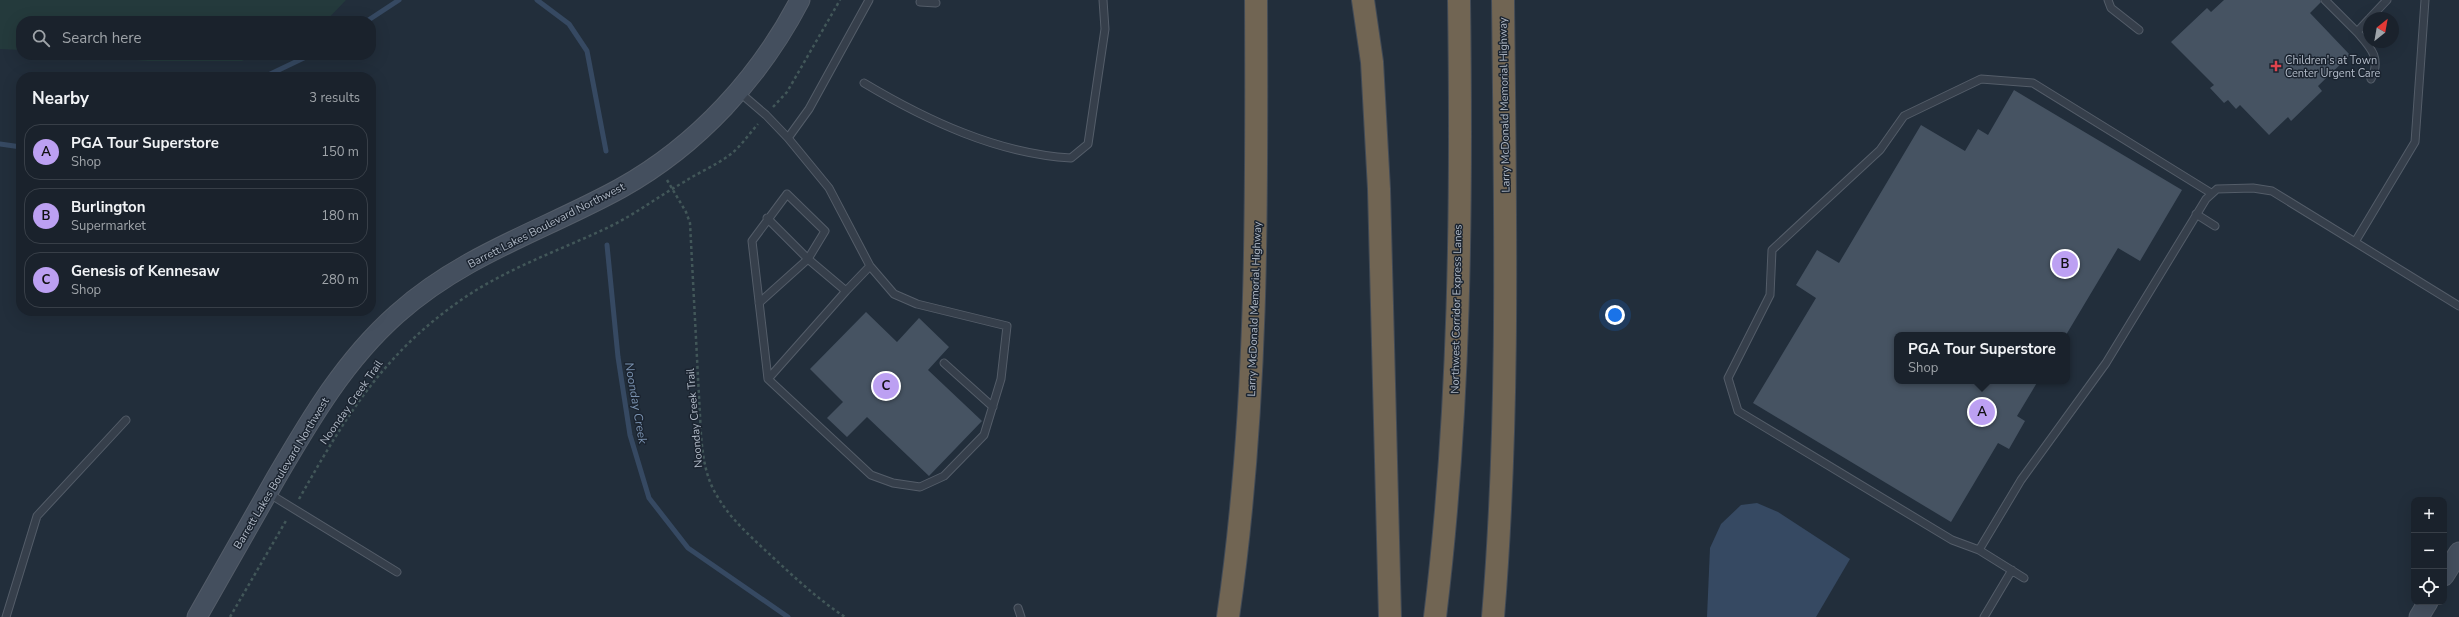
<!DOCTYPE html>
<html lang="en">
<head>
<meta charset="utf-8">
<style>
	body { margin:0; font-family:"Nunito Sans",sans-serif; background:#272f38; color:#f1f3f6 }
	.controls { position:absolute; right:12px; bottom:12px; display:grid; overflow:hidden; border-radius:8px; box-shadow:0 4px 16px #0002 }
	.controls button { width:36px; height:36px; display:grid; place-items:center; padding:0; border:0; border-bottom:1px solid #383f48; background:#1a222c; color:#f1f3f6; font:20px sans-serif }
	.compass { position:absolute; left:2363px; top:12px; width:36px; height:36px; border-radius:50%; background:#1a222c; box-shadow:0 4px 16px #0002; rotate:31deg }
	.you { position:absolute; left:1615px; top:315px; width:14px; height:14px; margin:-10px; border:3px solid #fff; border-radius:50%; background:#1a73e8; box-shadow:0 0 0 6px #1a73e833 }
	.badge { display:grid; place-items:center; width:26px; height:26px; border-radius:50%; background:#bca0f2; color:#111; font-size:13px; font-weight:700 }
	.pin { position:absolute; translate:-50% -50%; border:2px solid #fff; box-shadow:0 1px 4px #0006 }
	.popup { position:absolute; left:1894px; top:332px; width:176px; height:52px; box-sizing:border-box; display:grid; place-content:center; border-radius:8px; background:#1a222c; filter:drop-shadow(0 1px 3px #0005); font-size:13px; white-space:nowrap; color:#9fa4a9 }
	.popup b { font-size:15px; color:#f1f3f6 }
	.popup::after { content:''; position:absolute; left:50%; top:100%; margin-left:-8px; border:8px solid transparent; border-top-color:#1a222c }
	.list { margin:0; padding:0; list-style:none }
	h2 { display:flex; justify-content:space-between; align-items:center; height:52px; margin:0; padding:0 16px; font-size:17px }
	h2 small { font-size:13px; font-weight:400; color:#9fa4a9 }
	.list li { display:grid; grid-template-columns:26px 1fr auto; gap:12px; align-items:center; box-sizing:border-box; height:56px; margin:0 8px 8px; padding:0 8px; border:1px solid #383f48; border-radius:16px }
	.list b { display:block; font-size:15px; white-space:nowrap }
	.list p { margin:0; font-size:13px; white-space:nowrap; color:#9fa4a9 }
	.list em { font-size:13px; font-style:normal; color:#9fa4a9 }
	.icon { flex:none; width:22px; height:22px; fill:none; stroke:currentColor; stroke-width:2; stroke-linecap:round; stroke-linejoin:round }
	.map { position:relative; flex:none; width:2459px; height:617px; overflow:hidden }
	.search { position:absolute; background:#1a222c; box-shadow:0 4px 16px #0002; left:16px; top:16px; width:360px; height:44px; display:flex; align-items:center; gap:10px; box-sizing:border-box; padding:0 14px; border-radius:16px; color:#9fa4a9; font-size:15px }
	.panel { position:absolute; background:#1a222c; box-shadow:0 4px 16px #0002; left:16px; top:72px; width:360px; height:244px; border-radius:16px }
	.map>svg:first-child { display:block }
	.green { fill:#243a3c }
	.water { fill:#364962 }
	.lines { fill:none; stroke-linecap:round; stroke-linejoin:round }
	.stream { stroke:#364962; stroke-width:5 }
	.building { fill:#465362 }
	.service-casing { stroke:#545d69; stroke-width:9 }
	.secondary-casing { stroke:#545d69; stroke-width:21 }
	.motorway-casing { stroke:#414a56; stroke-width:24 }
	.path { stroke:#425759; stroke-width:2.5; stroke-dasharray:3 3; stroke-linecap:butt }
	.service { stroke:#363f4b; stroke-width:7 }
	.secondary { stroke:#444f5e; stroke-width:19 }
	.motorway { stroke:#716553; stroke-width:22 }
	.health-dot { fill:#e0444e; stroke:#1b2430; stroke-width:1.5 }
	.labels { text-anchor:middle; stroke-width:3; stroke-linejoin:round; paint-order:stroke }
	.poi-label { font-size:11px; fill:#b1bac7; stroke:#1b2430; text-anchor:start }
	.street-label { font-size:11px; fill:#b1bac7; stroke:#1b2430 }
	.water-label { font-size:12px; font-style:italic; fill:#7991af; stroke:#1b2430 }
</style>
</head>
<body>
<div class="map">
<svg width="2459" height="617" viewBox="0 0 2459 617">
	<rect width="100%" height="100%" fill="#222e3b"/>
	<path class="green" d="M0 0H346L326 21H21V50L0 49Z
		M76 55H255L242 61H147Z"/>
	<path class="water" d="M1757 503 1778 512 1850 559 1816 617H1707L1710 548 1721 524 1741 505Z"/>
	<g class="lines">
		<path class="stream" d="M537 0 569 24 587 51 606 151
			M367 21 399 0
			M264 77 310 55
			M0 144 21 147
			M607 245 618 357 630 435 649 498 688 548 788 617"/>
	</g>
	<path class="building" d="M2224 0H2320L2321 2 2310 13 2350 55 2318 86 2322 91 2291 121 2288 117 2269 135 2240 105 2236 109 2228 100 2224 103 2210 88 2214 85 2171 42 2207 8 2211 12Z
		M2014 90 2182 190 2140 261 2118 248 2066 335H1897V381H2038L2017 416 2025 421 2009 449 1998 443 1951 522 1753 403 1816 298 1796 285 1817 250 1839 263 1921 125 1965 151 1978 129 1988 135Z
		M866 312 897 342 919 318 949 347 928 370 982 421 929 476 867 417 847 437 827 418 843 402 810 369Z"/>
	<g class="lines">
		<defs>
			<path id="service" d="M2108 0 2111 8 2139 30
				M2325 0 2357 32 2369 19
				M920 2 936 3
				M2370 18 2387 0
				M2357 32C2370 47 2382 58 2371 79
				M864 83C926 120 998 154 1071 158L1088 144 1105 29 1103 0
				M738 91 766 115 788 138 809 109 869 0
				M2196 214 2215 226
				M767 218 808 259 846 291 870 266
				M2355 242 2415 142 2425 0
				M759 303 808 259 825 231 787 194 752 241 768 379 871 475 893 483 920 487 944 476 984 435 1001 379 1007 326 917 304 894 294 870 266 829 188 788 138
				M944 363 993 407
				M768 379 846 291
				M268 493 397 572
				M1979 550 2021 480 2106 363 2206 199 2217 189 2253 188 2272 191 2459 306
				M2024 578 1979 550 1952 540 1738 411 1728 378 1770 295 1772 250 1880 150 1904 116 1981 79 2033 83 2211 193
				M1018 608 1021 617
				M6 617 37 516 126 420
				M1984 617 2012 570"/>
			<path id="secondary" d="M2444 576 2459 552
				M197 617C223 571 250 524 276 478 311 418 345 360 397 314 464 254 545 230 621 188 698 145 760 77 800 0
				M2419 617 2428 602"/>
			<path id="motorway" d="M1363 0 1372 62 1379 189 1390 617
				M1228 617C1258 411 1257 207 1256 0
				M1435 617C1460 413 1462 206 1459 0
				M1493 617C1510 412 1505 206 1503 0"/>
		</defs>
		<use href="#service" class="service-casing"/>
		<use href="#secondary" class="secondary-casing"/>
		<use href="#motorway" class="motorway-casing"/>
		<path class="path" d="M773 107 787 92 840 0
			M667 180 686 212 690 223 701 435C703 458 706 480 719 499 731 519 749 535 766 551 791 574 816 598 845 617
			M299 499C345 418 382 355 461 300 507 268 561 250 611 226 637 213 659 196 684 182 699 172 717 165 731 154 741 146 749 134 758 124
			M230 617 287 519"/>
		<use href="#service" class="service"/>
		<use href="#secondary" class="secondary"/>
		<use href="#motorway" class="motorway"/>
	</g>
	<path class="health-dot" d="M2274 60h4v4h4v4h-4v4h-4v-4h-4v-4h4z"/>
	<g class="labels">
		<g class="poi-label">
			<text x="2285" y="64">Children's at Town<tspan x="2285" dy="13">Center Urgent Care</tspan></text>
		</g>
		<g class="street-label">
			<text transform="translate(1504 105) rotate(-91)" y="4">Larry McDonald Memorial Highway</text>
			<text transform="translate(546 225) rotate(-27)" y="4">Barrett Lakes Boulevard Northwest</text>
			<text transform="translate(1254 309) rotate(-88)" y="4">Larry McDonald Memorial Highway</text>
			<text transform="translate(1456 309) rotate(-89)" y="4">Northwest Corridor Express Lanes</text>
			<text transform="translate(351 402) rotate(-55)" y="4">Noonday Creek Trail</text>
			<text transform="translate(694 418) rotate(-95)" y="4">Noonday Creek Trail</text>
			<text transform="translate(281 473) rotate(-59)" y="4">Barrett Lakes Boulevard Northwest</text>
		</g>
		<g class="water-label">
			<text transform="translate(636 403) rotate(80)" y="4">Noonday Creek</text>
		</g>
	</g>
</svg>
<div class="controls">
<button>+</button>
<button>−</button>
<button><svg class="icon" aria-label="locate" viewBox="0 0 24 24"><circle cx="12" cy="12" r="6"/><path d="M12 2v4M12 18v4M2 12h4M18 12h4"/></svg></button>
</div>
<svg class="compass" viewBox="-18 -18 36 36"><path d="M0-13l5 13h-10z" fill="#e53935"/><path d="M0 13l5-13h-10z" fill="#9fa4a9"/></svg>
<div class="you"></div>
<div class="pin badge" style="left:1982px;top:412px">A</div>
<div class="popup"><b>PGA Tour Superstore</b>Shop</div>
<div class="pin badge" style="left:2065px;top:264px">B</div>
<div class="pin badge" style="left:886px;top:386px">C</div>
<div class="search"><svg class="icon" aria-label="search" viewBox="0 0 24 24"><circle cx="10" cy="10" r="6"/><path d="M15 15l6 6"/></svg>Search here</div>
<section class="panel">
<h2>Nearby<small>3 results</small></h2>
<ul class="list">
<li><span class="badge">A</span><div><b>PGA Tour Superstore</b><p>Shop</p></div><em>150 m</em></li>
<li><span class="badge">B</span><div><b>Burlington</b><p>Supermarket</p></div><em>180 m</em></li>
<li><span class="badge">C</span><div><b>Genesis of Kennesaw</b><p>Shop</p></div><em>280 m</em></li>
</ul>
</section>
</div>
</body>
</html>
